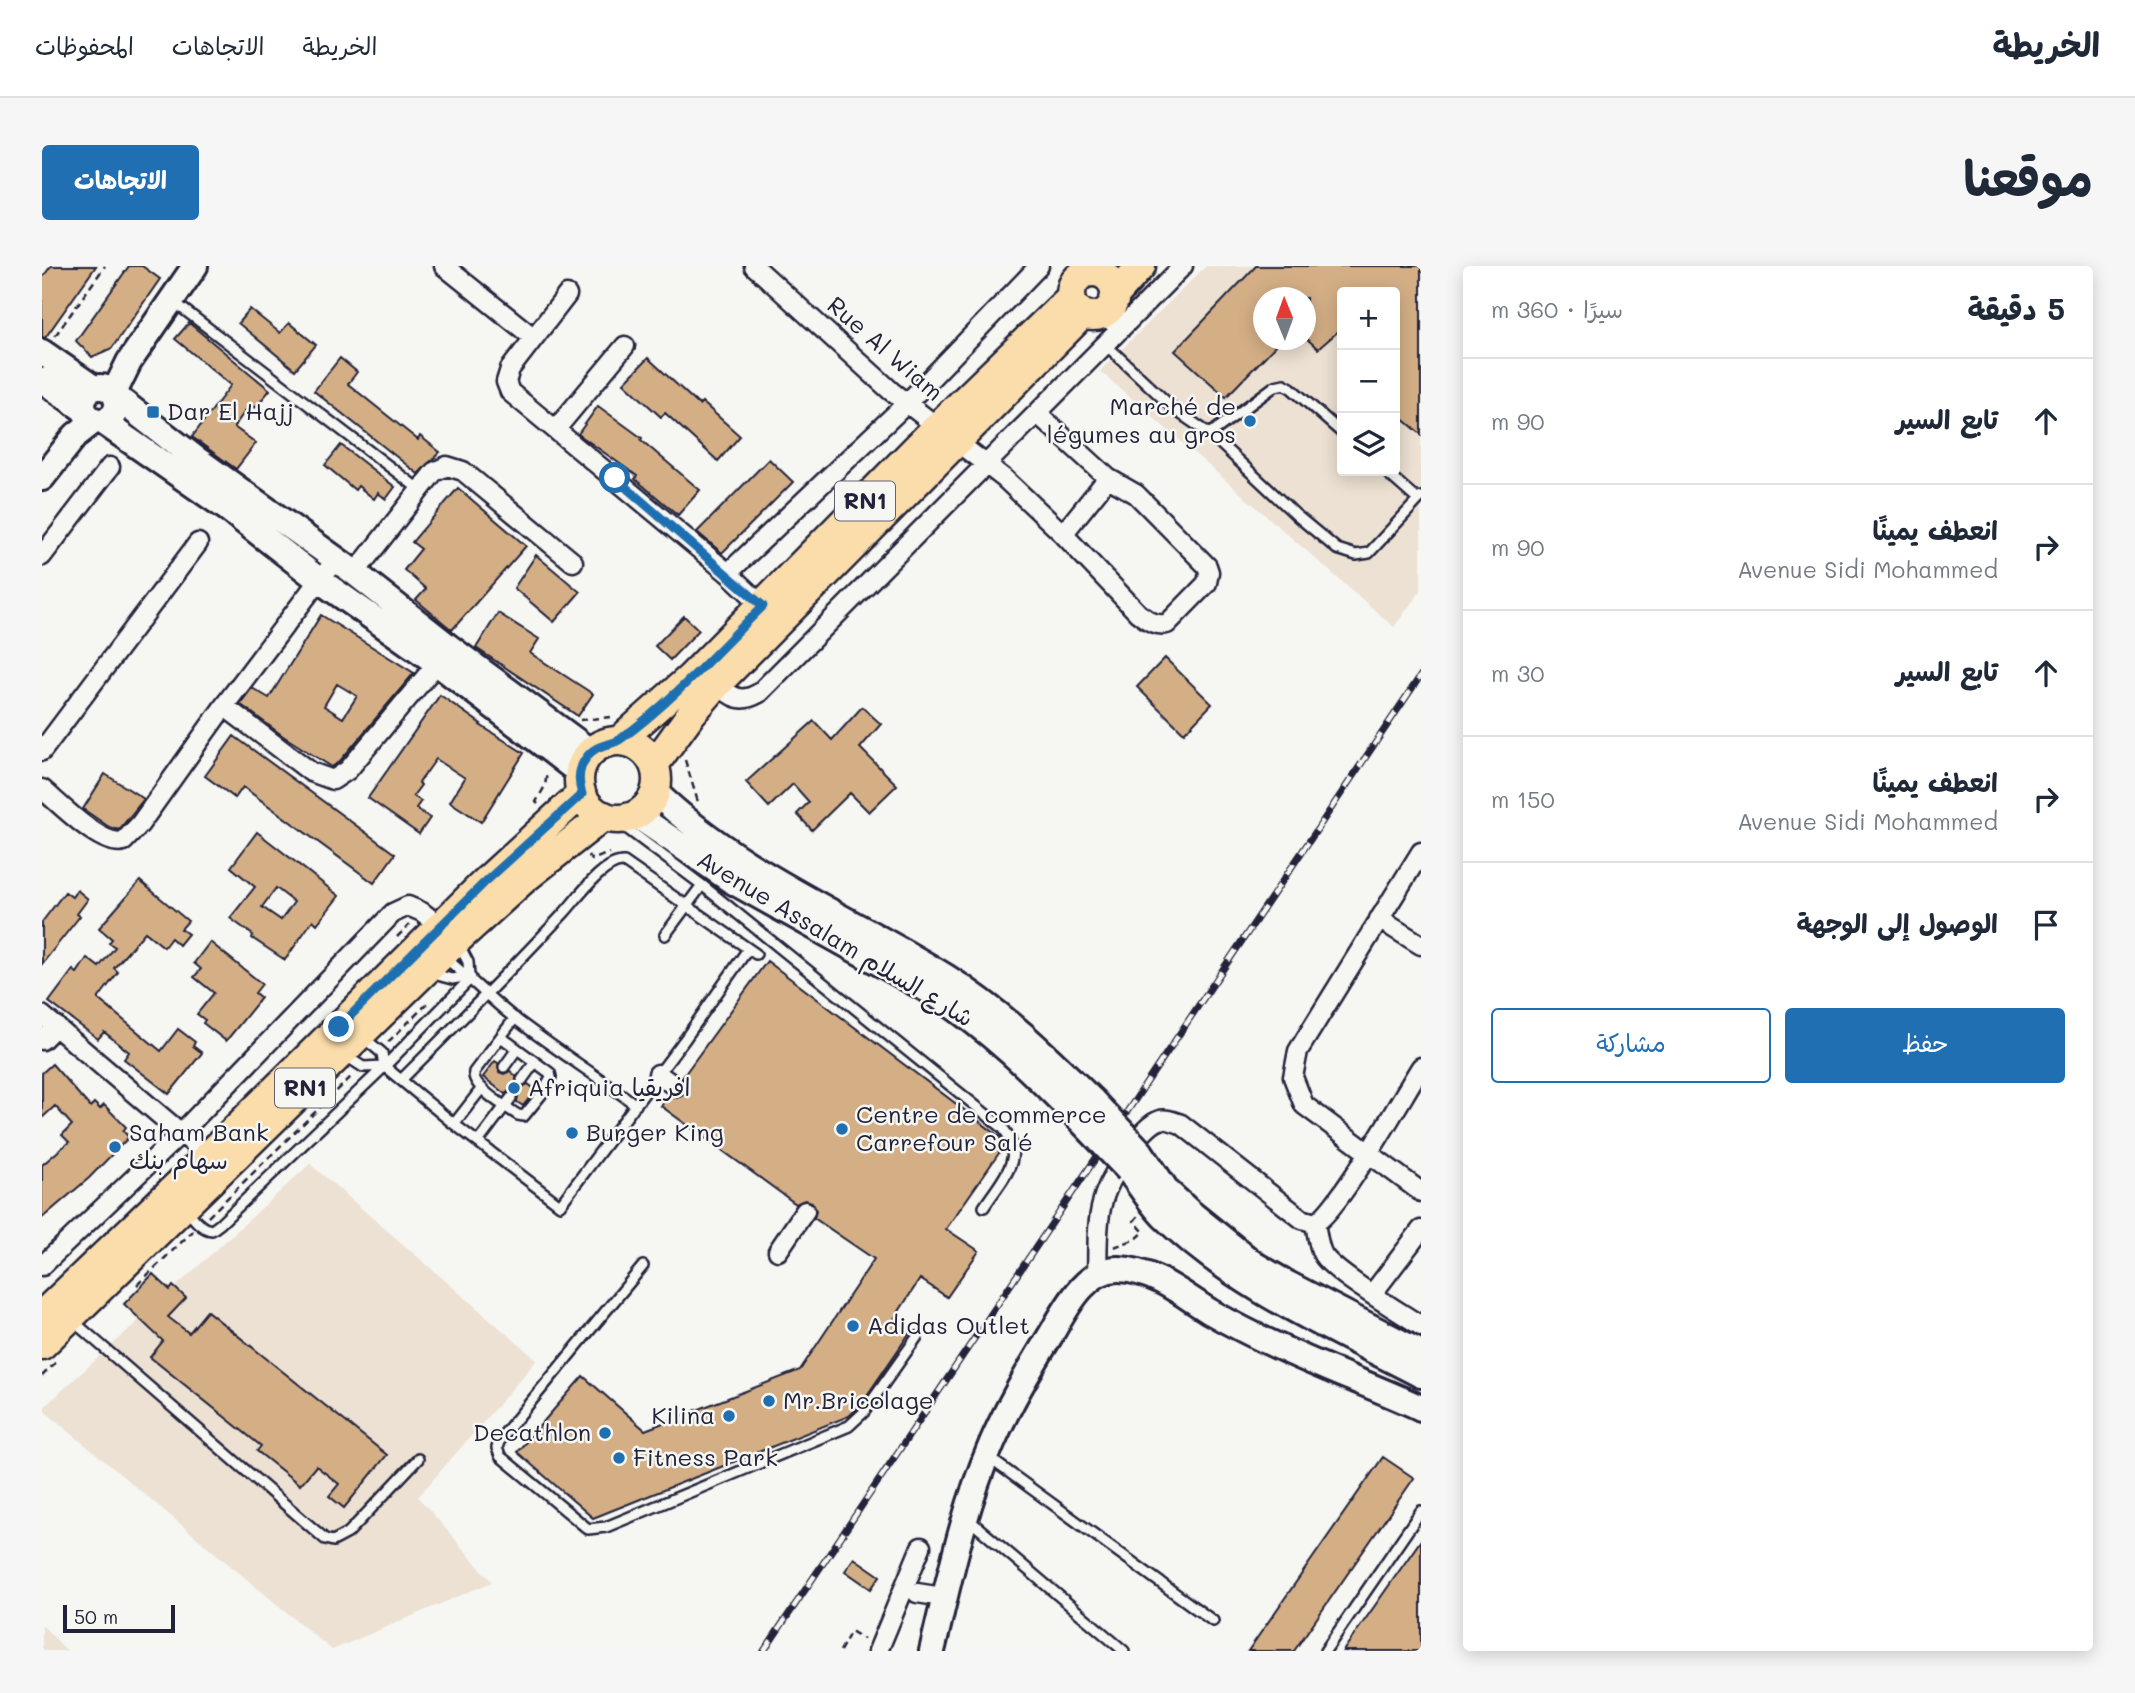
<!DOCTYPE html>
<html lang="ar">
<head>
<meta charset="utf-8">
<style>
	body { margin:0; font-family:Mali,"Playpen Sans Arabic",sans-serif; background:#f6f6f7; color:#1f2937; direction:rtl }
	.controls { position:absolute; right:21px; top:21px; display:grid; overflow:hidden; border-radius:7px; box-shadow:0 4px 18px #0003 }
	.controls button { width:63px; height:63px; display:grid; place-items:center; padding:0; border:0; border-bottom:2px solid #e0e1e3; background:#fff; color:#1f2937; font:35px sans-serif }
	.compass { position:absolute; left:1211px; top:21px; width:63px; height:63px; border-radius:50%; background:#fff; box-shadow:0 4px 18px #0003; rotate:359deg }
	.scale { position:absolute; left:21px; bottom:18px; width:112px; box-sizing:border-box; padding-left:7px; border:4px solid #22223b; border-top:0; font-size:19px; line-height:24px; white-space:nowrap; color:#22223b; -webkit-text-stroke:5px #f6f6f2; paint-order:stroke }
	.stop { position:absolute; width:21px; height:21px; margin:-16px; border:5px solid #1f6fb2; border-radius:50%; background:#fff }
	.stop.end { background:#1f6fb2; border-color:#fff; box-shadow:0 2px 7px #0008 }
	.list { margin:0; padding:0; list-style:none }
	h2 { display:flex; justify-content:space-between; align-items:center; height:91px; margin:0; padding:0 28px; font-size:30px }
	h2 small { font-size:23px; font-weight:400; color:#747a83 }
	.list li { display:grid; grid-template-columns:46px 1fr auto; gap:21px; align-items:center; box-sizing:border-box; height:126px; padding:0 28px; border-top:2px solid #e0e1e3 }
	.list b { display:block; font-size:26px; white-space:nowrap }
	.list p { margin:0; font-size:23px; white-space:nowrap; color:#747a83 }
	.list em { font-size:23px; font-style:normal; color:#747a83 }
	.actions { display:flex; gap:14px; padding:21px 28px }
	.actions a { flex:1; padding:16px 0; border:2px solid #1f6fb2; border-radius:7px; text-align:center; font-size:24px; color:#1f6fb2 }
	.actions .main { background:#1f6fb2; color:#fff }
	.icon { flex:none; width:38px; height:38px; fill:none; stroke:currentColor; stroke-width:2; stroke-linecap:round; stroke-linejoin:round }
	.map { position:relative; flex:none; width:1379px; height:1385px; overflow:hidden; direction:ltr; border-radius:7px }
	header { display:flex; align-items:center; gap:42px; box-sizing:border-box; height:98px; padding:0 35px; background:#fff; border-bottom:2px solid #e0e1e3 }
	header strong { font-size:33px }
	nav { display:flex; gap:38px; margin-inline-start:auto; font-size:24px }
	.intro { display:flex; align-items:center; justify-content:space-between; box-sizing:border-box; height:168px; padding:0 42px }
	h1 { margin:0; font-size:49px }
	.button { padding:18px 32px; border-radius:7px; background:#1f6fb2; color:#fff; font-size:24px; font-weight:700 }
	main { display:flex; gap:42px; padding:0 42px }
	aside { flex:1; background:#fff; border-radius:7px; box-shadow:0 4px 18px #0003 }
	.map>svg:first-child { display:block }
	.built { fill:#ece1d2; fill-rule:evenodd }
	.building { fill:#d4af86; stroke:#22223b; stroke-width:2; fill-rule:evenodd }
	.lines { fill:none; stroke-linecap:round; stroke-linejoin:round }
	.lane-casing { stroke:#22223b; stroke-width:14 }
	.street-casing { stroke:#22223b; stroke-width:23 }
	.secondary-casing { stroke:#22223b; stroke-width:30 }
	.primary-casing { stroke:#22223b; stroke-width:33 }
	.path { stroke:#22223b; stroke-width:2.5; stroke-dasharray:7 5; stroke-linecap:butt }
	.lane { stroke:#f6f6f2; stroke-width:9 }
	.street { stroke:#f6f6f2; stroke-width:18 }
	.secondary { stroke:#f6f6f2; stroke-width:24 }
	.primary { stroke:#faddab; stroke-width:28 }
	.rail-casing { stroke:#22223b; stroke-width:7 }
	.rail { stroke:#f6f6f2; stroke-width:4.5; stroke-dasharray:13; stroke-linecap:butt }
	.secondary-bridge-casing { stroke:#22223b; stroke-width:30; stroke-linecap:butt }
	.secondary-bridge { stroke:#f6f6f2; stroke-width:24 }
	.route { stroke:#1f6fb2; stroke-width:9 }
	.poi-dot { fill:#1f6fb2; stroke:#f6f6f2; stroke-width:2.5 }
	.labels { text-anchor:middle; stroke-width:5; stroke-linejoin:round; paint-order:stroke }
	.shield { fill:#f6f6f2; stroke:#626272; stroke-width:2 }
	.shield-label { font-size:23px; font-weight:bold; fill:#22223b }
	.street-label { font-size:24px; fill:#22223b; stroke:#f6f6f2 }
	.poi-label { font-size:24px; fill:#22223b; stroke:#f6f6f2; text-anchor:start }
</style>
</head>
<body>
<header>
<strong>الخريطة</strong>
<nav><a>الخريطة</a><a>الاتجاهات</a><a>المحفوظات</a></nav>
</header>
<div class="intro"><h1>موقعنا</h1><a class="button">الاتجاهات</a></div>
<main>
<aside>
<h2>5 دقيقة<small>سيرًا · 360 m</small></h2>
<ul class="list">
<li><svg class="icon" aria-label="ahead" viewBox="0 0 24 24"><path d="M12 20V5M6 11l6-6 6 6"/></svg><div><b>تابع السير</b></div><em>90 m</em></li>
<li><svg class="icon" aria-label="right" viewBox="0 0 24 24"><path d="M7 20v-9h11M14 6l5 5-5 5"/></svg><div><b>انعطف يمينًا</b><p>Avenue Sidi Mohammed</p></div><em>90 m</em></li>
<li><svg class="icon" aria-label="ahead" viewBox="0 0 24 24"><path d="M12 20V5M6 11l6-6 6 6"/></svg><div><b>تابع السير</b></div><em>30 m</em></li>
<li><svg class="icon" aria-label="right" viewBox="0 0 24 24"><path d="M7 20v-9h11M14 6l5 5-5 5"/></svg><div><b>انعطف يمينًا</b><p>Avenue Sidi Mohammed</p></div><em>150 m</em></li>
<li><svg class="icon" aria-label="arrive" viewBox="0 0 24 24"><path d="M6 21V4h12l-3 4 3 4H6"/></svg><div><b>الوصول إلى الوجهة</b></div></li>
</ul>
<div class="actions"><a class="main">حفظ</a><a>مشاركة</a></div>
</aside>
<div class="map">
<svg width="1379" height="1385" viewBox="0 0 1379 1385">
	<rect width="100%" height="100%" fill="#f6f6f2"/>
	<filter id="ink" filterUnits="userSpaceOnUse"><feTurbulence type="fractalNoise" baseFrequency=".0143" numOctaves="2"/><feDisplacementMap in="SourceGraphic" scale="14" xChannelSelector="R" yChannelSelector="G"/><feConvolveMatrix kernelMatrix="1 2 1 2 8 2 1 2 1" color-interpolation-filters="sRGB"/></filter>
	<g filter="url(#ink)">
		<path class="built" d="M1164 0H1379V324L1352 361 1058 105ZM1300 26H1353V205H1300ZM1222 32H1264V74H1222Z
			M268 898 495 1094 376 1231 450 1316 290 1384 0 1143Z
			M0 1359 25 1385H0Z"/>
		<path class="building" d="M9 0H54L3 72 0 71V12Z
			M87 0H100L118 13 70 82 50 91 34 75Z
			M1214 0H1379V168L1353 146V26H1300V62L1276 83 1264 72V32H1222V74H1239L1184 131 1133 85Z
			M208 43 238 67 247 57 274 79 253 104 196 57Z
			M147 57 228 124 213 142 208 138 192 161 214 177 194 203 150 171 189 119 133 73Z
			M298 92 315 106 306 118 376 174 378 170 398 186 376 208 272 125Z
			M606 92 657 139 660 136 698 170 676 195 623 147 619 151 582 117Z
			M556 140 600 172 599 174 658 224 636 249 593 213 595 210 536 168Z
			M299 179 353 221 344 233 336 227 332 233 316 220 313 224 283 199Z
			M727 193 751 216 680 287 655 266Z
			M416 222 484 280 410 364 374 334 384 323 362 304 379 283 370 276Z
			M494 289 538 326 512 356 472 322Z
			M456 347 497 373 488 387 551 428 536 450 434 382Z
			M279 349 372 407 298 495 290 501 241 470 198 438 210 422 227 432ZM295 418 315 430 301 452 282 440Z
			M642 350 657 364 628 394 613 380Z
			M1123 392 1170 438 1142 467 1095 421Z
			M398 429 439 458 438 459 482 487 439 556 408 536 423 512 394 493 377 517 379 519 371 530 379 535 374 542 388 552 377 568 326 532Z
			M820 441 839 458 818 482 855 519 827 546 808 527 770 564 755 548 767 536 751 518 727 541 704 516 772 455 790 474Z
			M192 470 353 588 332 617 201 521 193 532 163 510Z
			M63 508 102 533 77 564 67 561 41 543Z
			M215 566 297 630 275 658 271 654 243 694 210 672 211 669 188 652 213 621 189 601ZM234 622 252 636 239 654 220 641Z
			M98 615 146 655 139 663 146 668 137 679 129 672 122 681 103 666 72 702 76 706 56 733 119 785 136 763 153 776 151 780 160 787 127 828 82 793 87 786 62 766 56 773 7 736 31 704 35 707 45 692 57 701 73 681 67 677 70 673 57 662Z
			M35 624 46 633 35 648 38 650 0 698V656L23 626 30 631Z
			M168 676 220 718 213 727 219 732 184 775 161 757 163 754 155 748 172 727 152 711 159 703 152 697Z
			M725 695 958 871 962 880 904 963 937 985 905 1031 878 1013 852 1053 869 1065 817 1141 807 1150 551 1252 475 1186 541 1110 603 1164 758 1104 832 993 772 952 774 945 770 936 763 934 754 938 619 840 627 830 634 832 643 828 645 821 640 812Z
			M453 795 456 797 457 806 462 808 468 805 474 810 475 819 480 821 486 818 494 824 481 840 475 836 476 830 473 826 467 825 463 828 441 811Z
			M10 798 48 841 52 837 58 843 62 839 84 861 81 865 87 871 47 912 0 952V899L27 876 20 869 30 859 13 840 0 852V807Z
			M111 1008 128 1024 131 1020 144 1032 126 1051 147 1067 165 1045 345 1189 302 1242 287 1230 297 1218 274 1200 258 1219 215 1185 219 1180 108 1091 121 1075 82 1038Z
			M1341 1191 1372 1212 1252 1385H1206Z
			M1379 1274V1385H1301Z
			M812 1292 838 1310 829 1323 803 1305Z"/>
		<g class="lines">
			<defs>
				<path id="lane" d="M132 36 378 224
					M1064 79 1133 144 1168 168 1233 120 1242 118 1249 122 1300 167
					M1168 168 1254 249 1295 283 1314 289 1327 287 1379 231
					M1343 205 1376 234
					M572 553 660 619 961 862C985 892 959 914 942 941
					M623 669 660 619
					M402 691C426 710 447 732 471 751 511 782 554 809 594 839
					M388 707 410 713 427 710 426 696 416 677
					M459 771 508 807 509 811 499 829 482 850 476 849C464 841 429 821 432 806L473 752
					M322 772 340 787 342 800 412 858 518 939 643 773 706 683
					M301 788 321 801 342 800
					M462 801 475 783
					M359 814C414 759 469 704 522 647 535 633 562 594 582 596L714 688
					M480 814 493 796
					M412 858 440 822
					M436 876 469 832
					M145 944C152 953 159 963 170 964L178 958 343 800 429 712
					M601 1000 458 1173 455 1182 458 1190 546 1263 564 1261 807 1160 822 1146 875 1071
					M31 1055 283 1273 291 1275 306 1267 376 1193
					M946 1191 1171 1355
					M925 1252 1082 1385
					M1283 1385 1379 1245"/>
				<path id="street" d="M402 0 492 72
					M712 0 849 125 963 213 1021 268 1096 347C1106 354 1112 360 1125 358L1165 317 1167 306 1165 300 1094 228 1066 212 996 148
					M1039 0 1043 7
					M525 29 468 103 464 116 468 126 686 307 721 340
					M1063 47 1078 64
					M514 163 583 80
					M1021 268 1066 212
					M0 290 68 201
					M313 307 392 206 405 200 421 205 531 296
					M686 307 865 137 997 0
					M675 418C690 431 698 438 717 427L1141 0
					M182 440 269 506 291 514 306 504 402 389
					M0 485 156 277
					M0 523C17 537 60 582 82 575L98 558 182 440 277 314 295 294
					M1379 586 1256 785 1251 811 1262 839 1379 926
					M1337 653 1379 679
					M0 749 166 890
					M0 774 14 760
					M616 808 634 821
					M1273 957C1275 967 1276 980 1281 989 1293 1008 1358 1046 1379 1060
					M736 985 763 945
					M0 1000 138 868 351 647 366 640 380 646 399 661
					M1055 1009C1056 985 1054 960 1060 938 1064 917 1097 861 1118 854 1124 852 1133 856 1139 858L1260 953 1273 957C1296 946 1361 829 1379 801
					M1331 1027 1379 964
					M875 1327 901 1331
					M836 1385 879 1281"/>
				<path id="secondary" d="M0 86 52 122
					M0 114 41 143
					M41 138a17 17 0 1 1 34 0a17 17 0 1 1-34 0Z
					M72 127 87 96 153 0
					M73 130 153 192 313 307 407 381 549 486
					M61 156 186 243 277 314 395 397 538 507
					M0 212 34 169 52 155
					M613 526C697 607 806 650 904 711 959 745 1004 789 1050 834
					M594 549 690 615 893 728C947 763 993 808 1038 854
					M1098 885 1125 925 1149 947 1212 998 1246 1018 1379 1087
					M1086 904C1098 920 1109 938 1122 951 1194 1022 1291 1063 1379 1109
					M890 1385C907 1315 921 1244 950 1177 966 1140 987 1104 1008 1070 1023 1045 1043 1002 1077 1003 1111 1004 1140 1028 1167 1045 1188 1057 1211 1069 1233 1079 1281 1102 1331 1120 1379 1142"/>
				<path id="primary" d="M1029 28a22 22 0 1 1 44 0a22 22 0 1 1-44 0Z
					M1073 29 1099 0
					M577 475 648 412 896 160 1029 31
					M537 514a39 39 0 1 1 78 0a39 39 0 1 1-78 0Z
					M612 499 649 448 675 418 1041 48
					M0 1049 166 890 442 617 539 528
					M0 1079 414 675 482 613 562 550"/>
			</defs>
			<use href="#lane" class="lane-casing"/>
			<use href="#street" class="street-casing"/>
			<use href="#secondary" class="secondary-casing"/>
			<use href="#primary" class="primary-casing"/>
			<path class="path" d="M13 70 63 0
				M538 454 570 451
				M643 494 656 536
				M496 538 494 536 503 520 505 506
				M546 589 550 594 567 587
				M355 671 368 658
				M346 776 387 736
				M166 951 311 809
				M1072 981 1094 973 1102 966 1092 955 1096 950
				M95 1019 151 965
				M0 1110 14 1096
				M798 1385 809 1365 822 1373"/>
			<use href="#lane" class="lane"/>
			<use href="#street" class="street"/>
			<use href="#secondary" class="secondary"/>
			<use href="#primary" class="primary"/>
			<defs>
				<path id="rail" d="M722 1385 1379 409"/>
			</defs>
			<use href="#rail" class="rail-casing"/>
			<use href="#rail" class="rail"/>
			<defs>
				<path id="secondary-bridge" d="M1050 834 1098 885
					M1038 854 1086 904"/>
			</defs>
			<use href="#secondary-bridge" class="secondary-bridge-casing"/>
			<use href="#secondary-bridge" class="secondary-bridge"/>
		</g>
	</g>
	<g class="lines" filter="url(#ink)">
		<path class="route" d="M297 761 442 617 540 528C536 516 536 503 544 492 555 476 569 481 580 472 631 435 676 384 721 340L573 212"/>
	</g>
	<g class="poi-dot">
		<rect x="104" y="139" width="14" height="14" rx="3.5"/>
		<circle cx="1208" cy="155" r="7"/>
		<circle cx="472" cy="822" r="7"/>
		<circle cx="800" cy="863" r="7"/>
		<circle cx="530" cy="867" r="7"/>
		<circle cx="73" cy="881" r="7"/>
		<circle cx="811" cy="1060" r="7"/>
		<circle cx="727" cy="1135" r="7"/>
		<circle cx="687" cy="1150" r="7"/>
		<circle cx="563" cy="1167" r="7"/>
		<circle cx="577" cy="1192" r="7"/>
	</g>
	<g class="labels">
		<g class="shield">
			<rect x="793" y="215.5" width="60" height="39" rx="5"/>
			<rect x="233" y="802.5" width="60" height="39" rx="5"/>
		</g>
		<g class="shield-label">
			<text x="823" y="243">RN1</text>
			<text x="263" y="830">RN1</text>
		</g>
		<g class="street-label">
			<text transform="translate(843 83) rotate(41)" y="8">Rue Al Wiam</text>
			<text transform="translate(793 673) rotate(31)" y="8">Avenue Assalam شارع السلام</text>
		</g>
		<g class="poi-label">
			<text x="1194" y="149" text-anchor="end">Marché de<tspan x="1194" dy="28">légumes au gros</tspan></text>
			<text x="125" y="154">Dar El Hajj</text>
			<text x="486" y="830">Afriquia افريقيا</text>
			<text x="814" y="857">Centre de commerce<tspan x="814" dy="28">Carrefour Salé</tspan></text>
			<text x="87" y="875">Saham Bank<tspan x="87" dy="28">سهام بنك</tspan></text>
			<text x="544" y="875">Burger King</text>
			<text x="825" y="1068">Adidas Outlet</text>
			<text x="741" y="1143">Mr.Bricolage</text>
			<text x="673" y="1158" text-anchor="end">Kilina</text>
			<text x="549" y="1175" text-anchor="end">Decathlon</text>
			<text x="591" y="1200">Fitness Park</text>
		</g>
	</g>
</svg>
<div class="controls">
<button>+</button>
<button>−</button>
<button><svg class="icon" aria-label="layers" viewBox="0 0 24 24"><path d="M12 4l9 5-9 5-9-5zM3 14l9 5 9-5"/></svg></button>
</div>
<svg class="compass" viewBox="-18 -18 36 36"><path d="M0-13l5 13h-10z" fill="#e53935"/><path d="M0 13l5-13h-10z" fill="#747a83"/></svg>
<div class="scale">50 m</div>
<div class="stop" style="left:573px;top:212px"></div>
<div class="stop end" style="left:297px;top:761px"></div>
</div>
</main>
</body>
</html>
